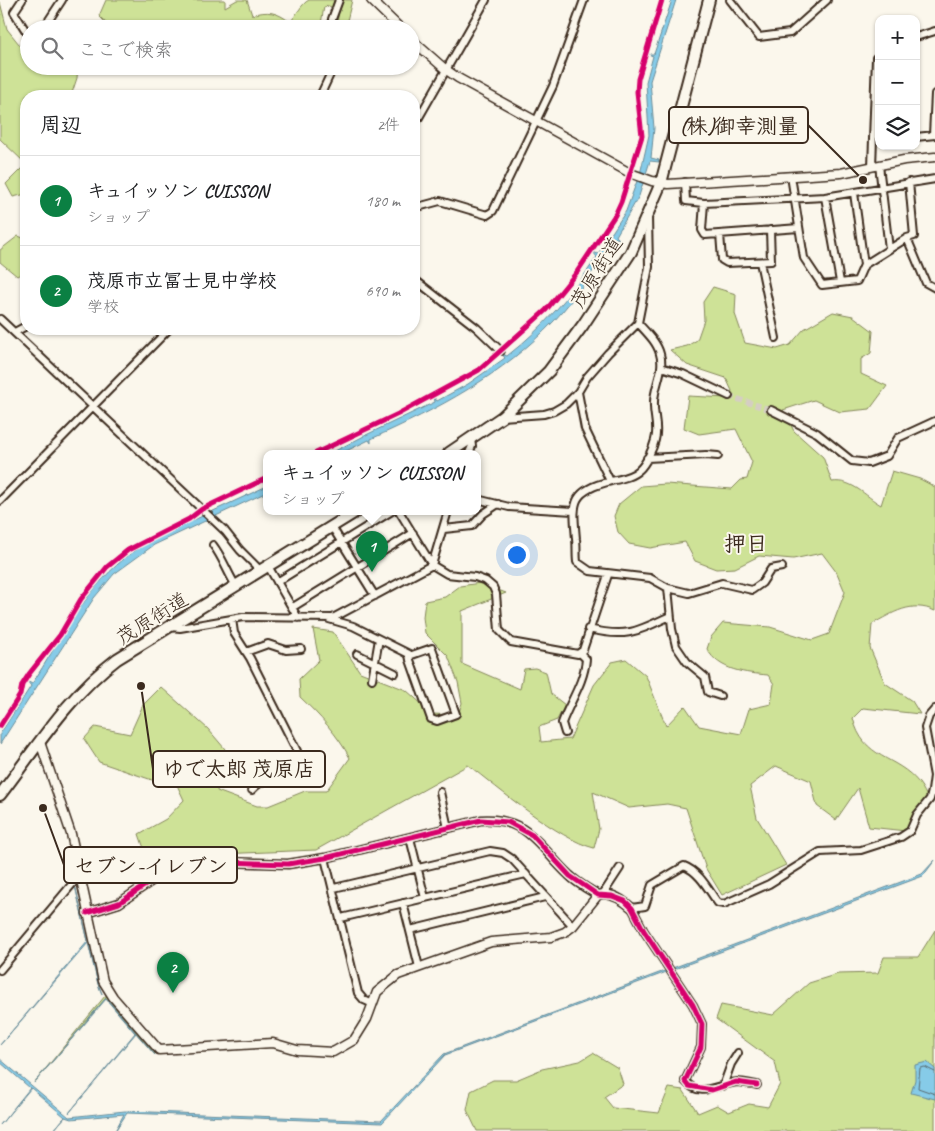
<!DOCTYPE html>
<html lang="ja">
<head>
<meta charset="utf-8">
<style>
	body { margin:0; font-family:Caveat,"Klee One",sans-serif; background:#f2f2f2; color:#202124 }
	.controls { position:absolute; right:15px; top:15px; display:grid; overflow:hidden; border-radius:10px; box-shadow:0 1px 4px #0004 }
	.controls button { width:45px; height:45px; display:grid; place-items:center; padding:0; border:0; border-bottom:1px solid #e0e0e0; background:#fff; color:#202124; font:25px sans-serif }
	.you { position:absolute; left:516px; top:554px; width:18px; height:18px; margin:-12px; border:4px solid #fff; border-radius:50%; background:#1a73e8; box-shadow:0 0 0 8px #1a73e833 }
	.badge { display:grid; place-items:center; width:32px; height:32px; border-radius:50%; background:#0b8043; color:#fff; font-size:16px; font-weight:700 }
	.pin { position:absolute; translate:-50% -41px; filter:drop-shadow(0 1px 2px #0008) }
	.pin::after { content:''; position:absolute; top:26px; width:18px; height:15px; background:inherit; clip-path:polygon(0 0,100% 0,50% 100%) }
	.popup { position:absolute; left:263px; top:450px; width:218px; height:65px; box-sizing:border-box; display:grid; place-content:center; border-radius:10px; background:#fff; filter:drop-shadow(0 1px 4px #0005); font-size:16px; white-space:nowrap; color:#757577 }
	.popup b { font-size:19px; color:#202124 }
	.popup::after { content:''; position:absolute; left:50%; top:100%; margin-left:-10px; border:10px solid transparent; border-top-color:#fff }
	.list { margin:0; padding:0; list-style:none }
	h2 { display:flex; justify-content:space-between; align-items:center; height:65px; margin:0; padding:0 20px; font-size:21px }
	h2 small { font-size:16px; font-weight:400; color:#757577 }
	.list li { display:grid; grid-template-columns:32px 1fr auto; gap:15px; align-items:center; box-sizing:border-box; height:90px; padding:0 20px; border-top:1px solid #e0e0e0 }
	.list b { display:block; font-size:19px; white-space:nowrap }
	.list p { margin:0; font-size:16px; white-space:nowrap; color:#757577 }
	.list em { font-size:16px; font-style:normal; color:#757577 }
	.icon { flex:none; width:28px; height:28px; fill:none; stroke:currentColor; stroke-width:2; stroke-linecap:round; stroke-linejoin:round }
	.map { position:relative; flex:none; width:935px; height:1131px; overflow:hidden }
	.search { position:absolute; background:#fff; box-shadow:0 1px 4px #0004; left:20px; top:20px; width:400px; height:55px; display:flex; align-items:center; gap:12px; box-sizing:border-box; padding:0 18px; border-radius:28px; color:#757577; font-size:19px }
	.panel { position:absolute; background:#fff; box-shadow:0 1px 4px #0004; left:20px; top:90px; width:400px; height:245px; border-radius:20px }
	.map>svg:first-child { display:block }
	.green { fill:#cee297; stroke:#84865a }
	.water { fill:#86cbe8; stroke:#688b97 }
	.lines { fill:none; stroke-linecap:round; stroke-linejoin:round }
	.shore { stroke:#596a6f; stroke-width:1 }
	.minor-tunnel { stroke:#d5cec3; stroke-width:6; stroke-dasharray:6 3; stroke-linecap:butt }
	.minor-casing { stroke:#3b2a1e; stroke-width:10 }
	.tertiary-casing { stroke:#3b2a1e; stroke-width:11 }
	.primary-casing { stroke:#3b2a1e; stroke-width:14 }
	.minor { stroke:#fbf7ec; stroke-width:6 }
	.tertiary { stroke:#fbf7ec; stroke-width:8 }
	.primary { stroke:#fbf7ec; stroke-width:10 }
	.cycleway-casing { stroke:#fbf7ec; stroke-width:8 }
	.cycleway { stroke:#d6006c; stroke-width:5 }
	.labels { text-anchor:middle; stroke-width:4; stroke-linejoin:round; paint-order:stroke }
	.street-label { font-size:20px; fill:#3b2a1e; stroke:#fbf7ec }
	.quarter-label { font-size:22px; font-weight:bold; fill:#3b2a1e; stroke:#fbf7ec }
	.leader { fill:none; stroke:#3b2a1e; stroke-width:2 }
	.callout-dot { fill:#3b2a1e; stroke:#fbf7ec; stroke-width:2 }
	.callout { fill:#fbf7ec; stroke:#3b2a1e; stroke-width:2 }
	.callout-label { font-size:21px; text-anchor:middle; font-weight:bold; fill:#3b2a1e }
</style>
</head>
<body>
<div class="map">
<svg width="935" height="1131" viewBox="0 0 935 1131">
	<rect width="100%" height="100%" fill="#fbf7ec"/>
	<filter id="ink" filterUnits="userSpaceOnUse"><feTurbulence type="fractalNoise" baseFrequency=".02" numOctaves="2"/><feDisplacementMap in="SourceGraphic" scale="10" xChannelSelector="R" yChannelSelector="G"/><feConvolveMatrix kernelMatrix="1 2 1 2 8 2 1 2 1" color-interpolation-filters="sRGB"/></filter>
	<g filter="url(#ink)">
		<path class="green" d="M106 0H225V7L237 0H247L252 15C268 10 277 12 290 22 297 15 301 4 309 0H352L345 29H336L339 11 329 6 324 7 320 29H116L109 26 99 16Z
			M0 2 7 29 23 49 29 47V66H78L77 78 71 96H26V194L13 197 6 184 26 164 0 139Z
			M18 236 26 239V271L17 276 0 262V250Z
			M713 287 736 294 735 314 745 343 777 349 790 345 804 329 833 312 853 316 873 331 871 353 861 359V374L887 386 870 409 840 412 814 400 783 410 794 431 823 457 832 482C852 479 865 496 881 505L892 471 920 479 935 487V611C911 600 893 613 872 624L870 648 885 683 912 701 920 714 863 708 853 718C863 760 897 755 919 783 923 788 926 795 929 801L920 815 906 831 869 827 858 788 836 820 817 806 811 781 776 766 750 786 757 818 786 865 722 895 706 869 686 808 667 804 629 808 593 792 599 829 594 848C558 839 499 789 468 765L316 850 147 857 139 834 166 819 184 800 177 785 158 782 99 762 84 739 95 727 130 734 143 705 161 687 208 729 225 749 217 791 257 806H268L305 791H326L350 758C337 734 320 716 300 697L299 679 319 660 313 629 333 632 360 672 406 690 433 714 458 715 462 703 458 682 448 656 425 633 423 617 425 601 445 597 460 586 480 583 506 593 462 611V664L520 689 524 669 535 668 546 672 551 694 565 705 557 720 539 727 541 742 570 739 594 685 612 662 626 659 646 676 666 726 685 706 699 726 741 734 749 709 771 704 774 684 768 675C746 673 719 671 707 649L711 637 723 623 770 627 812 640 829 634 845 592 837 573 822 553 793 559 759 556 735 568 716 569 695 561 685 542 650 548 629 544 618 532 614 516 619 504 641 486 666 484 732 489 741 480 747 479 752 462 736 429 699 434 684 428 688 396 727 398 732 391 726 378 687 365 670 350 687 346 697 340 704 320 703 302Z
			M935 930V1131H477L467 1110 471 1091 493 1080H516L542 1069 580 1061 593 1053 618 1068 623 1084 604 1097 613 1108 659 1113 669 1088 683 1090 698 1113 717 1105 729 1112 749 1104 768 1107 780 1084 775 1062 716 1019 721 1005 773 1015 809 983 838 974 878 973 884 957H918Z
			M105 996H108L154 1050 155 1054 106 998 34 1083Z"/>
		<path class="water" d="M672 0H676L650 81 654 128 651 158 659 160V162L650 161 639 196 616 236 619 239 615 238C596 267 578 295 554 321 503 375 438 409 371 439V443L369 440 342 453H331L364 436 363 432 366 435 435 402 434 397 437 401 468 384 505 358 502 354 507 356C543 328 572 294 597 257L593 252 598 254 626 211 641 170 649 135 646 82 653 56 648 54H654Z
			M267 486V492L154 545 114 574 94 598 0 744V734L31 686 27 681 32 684C60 641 84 591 124 559L123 556 126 557 151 540Z
			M935 860 923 876 445 1055 382 1123 127 1113 115 1131 124 1114 71 1119 65 1117 53 1131 65 1117 31 1088 0 1125 30 1088 0 1062V1059L69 1117 125 1111 381 1121 444 1054 922 874Z
			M75 885 98 984 102 994 98 984 88 943 0 1045 88 941 75 886 0 975Z
			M106 998 155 1055 136 1033 69 1113 135 1033 106 999 34 1083Z
			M927 1062 935 1069V1099L911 1093 915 1080V1065Z"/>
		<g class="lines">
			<path class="shore" d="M935 1072 925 1067 920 1068 918 1088 935 1094"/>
			<path class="minor-tunnel" d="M729 396 771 410"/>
			<defs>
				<path id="minor" d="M22 0 14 12 29 36
					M730 0 759 37 790 33 827 0
					M43 29 62 0
					M332 29V19L339 0
					M916 37 935 31
					M320 96 334 66
					M414 126 486 0
					M933 135 935 94
					M916 137 935 135
					M879 165 889 249
					M872 166 876 58 879 57
					M791 176 804 258 822 285 857 281 864 265 854 193
					M685 182 686 201 704 203 825 197 935 179
					M825 197 840 282
					M704 203 702 230 705 235 799 228
					M414 208 440 201 487 215 493 211 553 86 584 0
					M720 234 722 260 727 263 771 261 770 230
					M907 238 926 283 935 288
					M760 262 776 338
					M864 265 907 238 914 236 909 182
					M414 279 477 328 501 351
					M0 319 225 531 240 550 261 571
					M638 323C646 332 657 342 660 354 665 370 654 386 654 402 653 415 659 427 655 440 653 448 646 464 639 470 632 477 620 479 611 481 570 491 573 503 576 539 577 547 576 554 577 562L590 571 650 578 668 588 689 593 722 583 752 590 762 583 771 569 782 567
					M15 332 26 326
					M661 367 683 374 729 396
					M578 392 585 429 610 481
					M771 410 817 433 852 461 869 463 887 456 898 438 935 421
					M502 417 544 414 554 411 566 404 578 392 587 377 608 353 638 323 649 267 648 216
					M469 453 472 446 471 439
					M647 458 706 455 718 456
					M477 499 509 507 573 511
					M0 501 169 329
					M399 511 432 565 447 574 475 577 486 581 493 587 496 594 499 630 511 642 578 654 583 650 608 575
					M332 527 375 596
					M444 529 472 526 483 514 498 504
					M213 545C223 558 227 572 236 586
					M268 566 298 618
					M277 582 392 511
					M668 588 672 629 676 646 687 662 705 677 708 692 720 696
					M293 607 413 533
					M232 619 234 633 250 658 297 751C296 775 265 773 252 790
					M329 619 353 626 409 654 410 660 431 719 437 721 456 714 432 648 409 656
					M170 627 180 628 243 617 333 618 432 565 448 511
					M588 629C627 638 636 632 670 616
					M246 652 268 644 286 650 301 649
					M357 654 395 673
					M372 679 379 639
					M565 733 562 723C570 701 584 683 586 659L580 653
					M440 792 448 828
					M410 838 425 898
					M325 858 358 993 364 1000 373 1004
					M334 888 490 851 503 853 512 859 573 926
					M603 894 620 868
					M403 903 419 967
					M341 918 526 874
					M410 930 545 897
					M0 970 79 876
					M757 1085C750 1084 744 1082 737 1082 719 1084 700 1099 685 1081L701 1047 702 1024 693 1005 644 931 632 908 645 906 652 885 684 866C700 872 709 891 718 903L724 904 769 884 820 852 861 850 901 837 910 831 917 815 930 799 932 791 934 776 925 728 929 716 935 709
					M723 1086 731 1064 738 1053"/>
				<path id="tertiary" d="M371 0 401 29
					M411 39 445 69 458 78 630 173 652 181 668 184 841 173 904 160 935 157
					M40 742 71 834 103 981 113 997 159 1050 273 1043 297 1050 333 1052 354 1040 367 1019 377 992 398 975 491 942 551 937 565 932 573 926 598 895
					M87 913 119 903 156 878 190 866 228 862 288 864 325 858 481 820C529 817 539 847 569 875 577 883 588 889 598 895 610 892 623 900 632 908"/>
				<path id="primary" d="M449 453 502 417 549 371 583 325 631 252 661 183 709 0
					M0 795C37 747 68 696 117 659L357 511"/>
			</defs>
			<use href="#minor" class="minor-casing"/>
			<use href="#tertiary" class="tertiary-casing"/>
			<use href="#primary" class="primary-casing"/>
			<use href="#minor" class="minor"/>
			<use href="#tertiary" class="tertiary"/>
			<use href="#primary" class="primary"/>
			<defs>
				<path id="cycleway" d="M316 453 398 414 479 370 546 310 577 272 615 215 621 202 642 136 637 92 638 79 662 0
					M0 726 20 695 22 685 29 674 60 635 81 599 107 567 128 550 189 519 202 509 267 478
					M87 913 119 903 156 878 190 866 228 862 288 864 325 858 481 820 508 822 532 835 570 876 598 895 612 896 625 901 632 908 644 931 693 1005 702 1024 701 1047 685 1081 689 1086 712 1090 736 1082 757 1085"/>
			</defs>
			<use href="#cycleway" class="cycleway-casing"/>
			<use href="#cycleway" class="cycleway"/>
		</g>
	</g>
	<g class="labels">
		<g class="street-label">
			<text transform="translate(596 272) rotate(-58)" y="7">茂原街道</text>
			<text transform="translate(152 618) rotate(-32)" y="7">茂原街道</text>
		</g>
		<g class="quarter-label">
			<text x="746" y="551">押日</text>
		</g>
	</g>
	<path class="leader" d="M863 180L808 125M141 686L153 769M43 808L64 865"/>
	<g class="callout-dot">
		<circle cx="863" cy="180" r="5"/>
		<circle cx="141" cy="686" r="5"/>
		<circle cx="43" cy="808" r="5"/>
	</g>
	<g class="callout">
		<rect x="669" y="107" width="139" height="36" rx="5"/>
		<rect x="153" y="751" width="172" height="36" rx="5"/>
		<rect x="64" y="847" width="173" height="36" rx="5"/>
	</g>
	<g class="callout-label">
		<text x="739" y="133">(株)御幸測量</text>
		<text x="239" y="776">ゆで太郎 茂原店</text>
		<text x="151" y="873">セブン-イレブン</text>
	</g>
</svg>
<div class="controls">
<button>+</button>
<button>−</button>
<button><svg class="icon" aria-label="layers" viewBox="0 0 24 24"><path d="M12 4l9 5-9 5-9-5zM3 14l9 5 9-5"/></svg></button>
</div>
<div class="you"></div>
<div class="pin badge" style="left:372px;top:572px">1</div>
<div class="popup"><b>キュイッソン CUISSON</b>ショップ</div>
<div class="pin badge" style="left:173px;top:993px">2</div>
<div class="search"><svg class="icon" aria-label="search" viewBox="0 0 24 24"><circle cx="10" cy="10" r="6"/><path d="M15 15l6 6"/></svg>ここで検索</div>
<section class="panel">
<h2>周辺<small>2件</small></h2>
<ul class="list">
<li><span class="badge">1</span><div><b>キュイッソン CUISSON</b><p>ショップ</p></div><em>180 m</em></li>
<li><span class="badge">2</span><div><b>茂原市立冨士見中学校</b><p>学校</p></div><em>690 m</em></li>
</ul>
</section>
</div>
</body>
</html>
